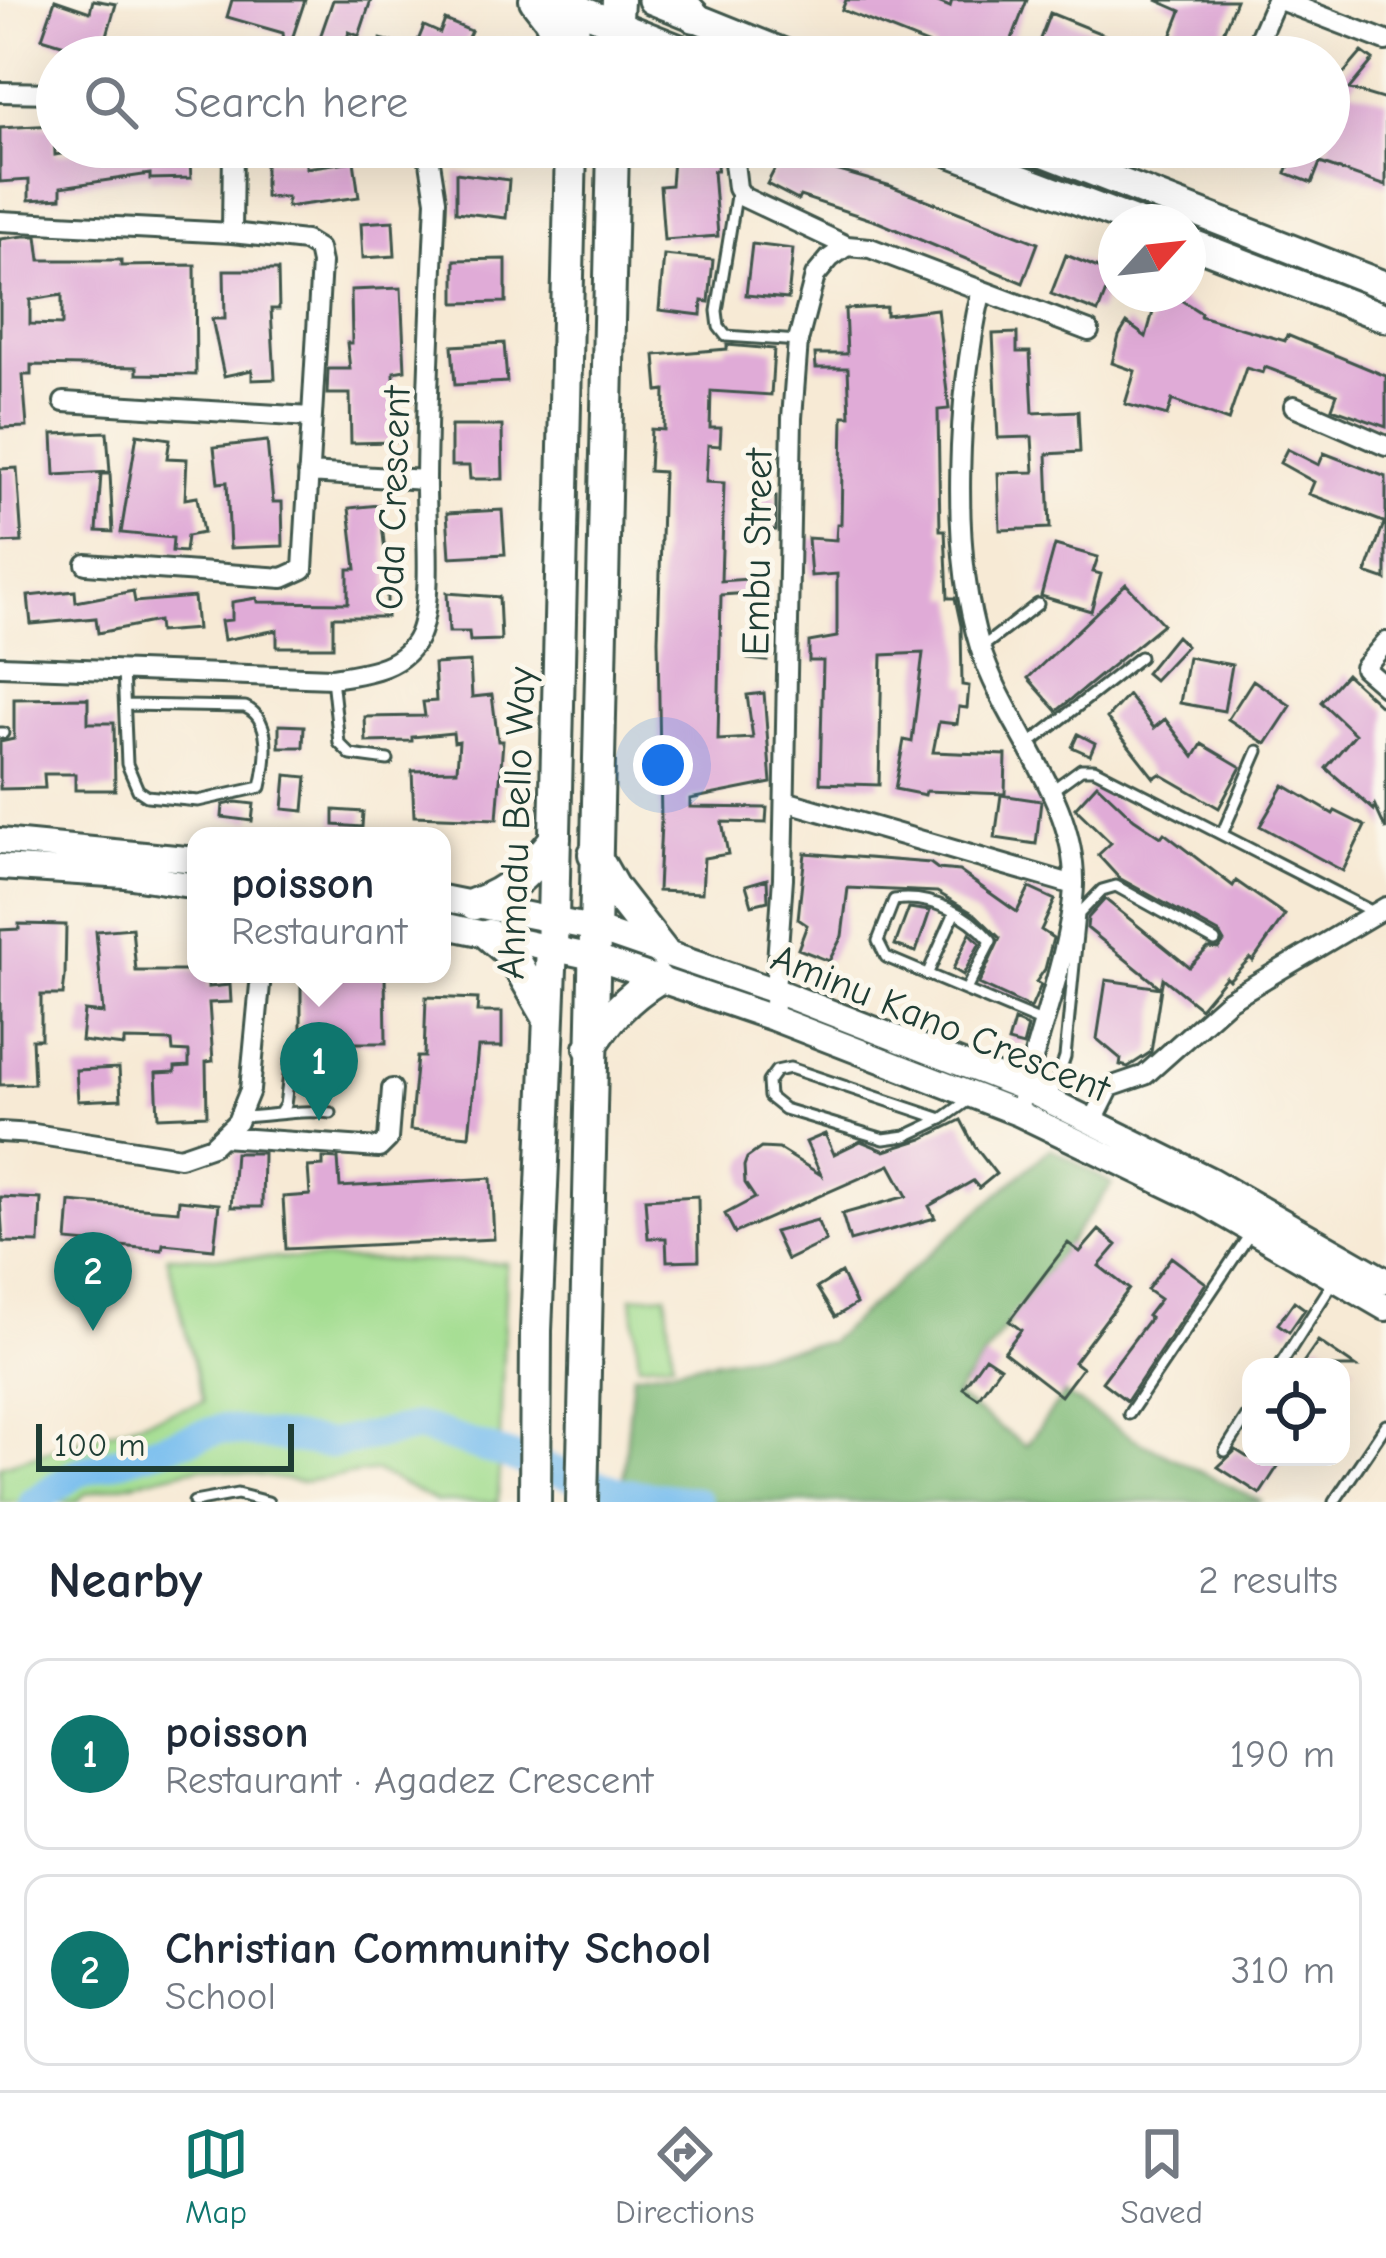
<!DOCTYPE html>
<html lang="en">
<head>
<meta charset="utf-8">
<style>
	body { margin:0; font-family:"Comic Neue",sans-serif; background:#f2f2f3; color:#1f2937 }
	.controls { position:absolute; right:36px; bottom:36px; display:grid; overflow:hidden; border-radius:24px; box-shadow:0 12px 48px #0002 }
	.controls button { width:108px; height:108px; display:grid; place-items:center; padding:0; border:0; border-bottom:3px solid #e0e1e3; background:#fff; color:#1f2937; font:60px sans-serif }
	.compass { position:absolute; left:1098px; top:204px; width:108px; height:108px; border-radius:50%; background:#fff; box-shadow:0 12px 48px #0002; rotate:63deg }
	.scale { position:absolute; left:36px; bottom:30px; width:258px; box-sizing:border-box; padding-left:12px; border:6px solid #1f3d34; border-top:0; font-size:33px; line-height:42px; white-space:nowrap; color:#1f3d34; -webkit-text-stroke:9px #fbf7ec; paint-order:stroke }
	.you { position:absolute; left:663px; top:765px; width:42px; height:42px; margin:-30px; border:9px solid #fff; border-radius:50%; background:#1a73e8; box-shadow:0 0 0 18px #1a73e833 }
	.badge { display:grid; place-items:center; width:78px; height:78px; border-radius:50%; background:#0f766e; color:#fff; font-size:39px; font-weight:700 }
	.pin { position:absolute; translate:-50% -99px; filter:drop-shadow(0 3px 6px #0008) }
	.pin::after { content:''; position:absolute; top:63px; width:42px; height:36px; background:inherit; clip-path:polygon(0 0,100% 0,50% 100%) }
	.popup { position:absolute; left:187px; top:827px; width:264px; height:156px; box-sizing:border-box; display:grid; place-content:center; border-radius:24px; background:#fff; filter:drop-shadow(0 3px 9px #0005); font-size:39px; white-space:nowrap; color:#747a83 }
	.popup b { font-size:45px; color:#1f2937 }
	.popup::after { content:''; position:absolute; left:50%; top:100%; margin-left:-24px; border:24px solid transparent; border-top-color:#fff }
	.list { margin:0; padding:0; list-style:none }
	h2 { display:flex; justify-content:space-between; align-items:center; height:156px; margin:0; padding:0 48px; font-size:51px }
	h2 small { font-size:39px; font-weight:400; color:#747a83 }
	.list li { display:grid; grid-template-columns:78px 1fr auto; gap:36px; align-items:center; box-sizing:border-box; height:192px; margin:0 24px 24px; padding:0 24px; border:3px solid #e0e1e3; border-radius:24px }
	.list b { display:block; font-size:45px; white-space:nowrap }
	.list p { margin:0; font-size:39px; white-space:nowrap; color:#747a83 }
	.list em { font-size:39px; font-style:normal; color:#747a83 }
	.icon { flex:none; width:66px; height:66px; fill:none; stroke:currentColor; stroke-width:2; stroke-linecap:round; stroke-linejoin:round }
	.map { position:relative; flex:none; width:1386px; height:1502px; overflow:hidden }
	.search { position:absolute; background:#fff; box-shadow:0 12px 48px #0002; left:36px; right:36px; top:36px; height:132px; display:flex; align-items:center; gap:30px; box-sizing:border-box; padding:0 42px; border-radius:66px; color:#747a83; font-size:45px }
	.sheet { height:588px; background:#fff }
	nav { display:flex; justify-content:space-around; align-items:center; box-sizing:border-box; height:168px; border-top:3px solid #e0e1e3; background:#fff; font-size:33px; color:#747a83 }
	nav a { display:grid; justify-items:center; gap:6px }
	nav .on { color:#0f766e }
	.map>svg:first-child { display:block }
	.green { fill:#a3dd90; stroke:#618d62; stroke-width:3 }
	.forest { fill:#82bc7a; stroke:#507c57; stroke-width:3 }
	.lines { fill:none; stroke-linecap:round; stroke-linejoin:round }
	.river { stroke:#77bdee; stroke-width:30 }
	.building { fill:#e0abd7; fill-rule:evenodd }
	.service-casing { stroke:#3f574c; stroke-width:15 }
	.minor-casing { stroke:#3f574c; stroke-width:24 }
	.tertiary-casing { stroke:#3f574c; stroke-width:30 }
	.secondary-casing { stroke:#3f574c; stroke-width:33 }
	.primary-casing { stroke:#3f574c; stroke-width:36 }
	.service { stroke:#fff; stroke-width:9 }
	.minor { stroke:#fff; stroke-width:18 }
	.tertiary { stroke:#fff; stroke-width:24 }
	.secondary { stroke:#fff; stroke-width:27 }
	.primary { stroke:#fff; stroke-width:30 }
	.labels { text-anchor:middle; stroke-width:10; stroke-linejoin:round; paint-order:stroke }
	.street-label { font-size:39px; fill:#1f3d34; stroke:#fbf7ec }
</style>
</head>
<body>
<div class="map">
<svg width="1386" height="1502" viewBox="0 0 1386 1502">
	<rect width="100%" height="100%" fill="#fbf7ec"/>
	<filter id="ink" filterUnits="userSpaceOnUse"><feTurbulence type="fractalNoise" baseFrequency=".00833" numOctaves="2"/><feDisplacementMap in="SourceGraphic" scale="24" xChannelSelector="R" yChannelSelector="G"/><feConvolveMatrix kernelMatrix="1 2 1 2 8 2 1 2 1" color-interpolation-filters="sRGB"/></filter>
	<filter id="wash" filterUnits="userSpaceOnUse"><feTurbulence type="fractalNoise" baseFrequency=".004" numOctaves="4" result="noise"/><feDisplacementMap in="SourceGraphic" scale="48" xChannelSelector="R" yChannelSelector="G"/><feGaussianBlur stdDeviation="2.7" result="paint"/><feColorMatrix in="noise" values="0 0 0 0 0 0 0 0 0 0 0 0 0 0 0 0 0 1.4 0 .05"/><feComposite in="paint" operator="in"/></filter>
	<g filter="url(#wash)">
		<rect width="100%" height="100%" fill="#f7ead5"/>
		<path class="green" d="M167 1256 506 1263 498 1502H437L375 1471 301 1482 200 1467 85 1494 76 1502H0V1466L203 1402Z
			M666 1294 673 1361 639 1364 632 1297Z"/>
		<path class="forest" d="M1051 1148 1112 1184 955 1396 1026 1446 1064 1394 1133 1438 1262 1502H621L633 1374 829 1342Z"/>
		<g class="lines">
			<path class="river" d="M34 1502 77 1473 221 1429 330 1444 418 1427 621 1492 697 1502"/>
		</g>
		<g id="blocks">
			<path class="building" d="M55 0 90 12 93 0 116 4 104 46 97 44 94 54 42 38Z
				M232 0H305L286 57 283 33 227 17Z
				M333 0H371L359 36 349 32 343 51 318 43Z
				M846 0H933L950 7 952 0H1027L1005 57H931L935 47 842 10Z
				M1156 0H1236L1218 45 1238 52V57H1163L1154 50 1161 37 1169 42 1181 11Z
				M1050 13 1132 46 1128 57H1033Z
				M445 20 471 31 465 44 496 57H377L381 39 415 48 424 26 440 33Z
				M1362 52 1373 60 1349 89 1386 100V186L1320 163 1312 183 1286 173 1291 160 1261 147H1329V77L1338 80Z
				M54 125 55 155 85 150 84 147H189L191 178 150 179V174L61 187V198L29 200V180L0 182V128Z
				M674 147H718L717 171H713L718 236 664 240 660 186 671 185Z
				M786 147 826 167 891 186 1038 243 1023 283 878 222 800 196 798 200 767 184Z
				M265 160 306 161V168L354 161 359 197 287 207V197H265Z
				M456 173 509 180 506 218 456 212Z
				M393 221 395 256 363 258 361 223Z
				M24 236H37L40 260H121V266L195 265 196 375 137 374V367L31 365V375H23L27 427 0 428V239ZM62 295V325L30 324V300Z
				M752 244 793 249 788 299 746 295Z
				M664 255 713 260 709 302 702 301 701 315 659 310Z
				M1066 255 1113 274 1098 312 1051 294Z
				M506 259V302L455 303V260Z
				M224 270H278L279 309H271L275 379 252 380V370L224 376 212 319H225Z
				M401 288 405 370 394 372 396 442 351 443 350 394H327L328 369H350L347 343H352L351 290Z
				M1158 294 1173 295 1201 313 1200 316 1285 341 1287 335 1386 376V427L1332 408 1337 394 1265 367 1263 373 1246 368 1228 421 1172 400 1167 416 1125 404 1135 371 1112 363 1119 336 1127 323 1146 337Z
				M886 307V315L937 309 949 409 938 410 940 530H945L948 598H955L961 626 962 685 969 686 967 708 959 707 957 724 939 722 933 752 1006 755 1005 794 926 791 925 795 895 789 904 740 912 742 923 653 882 655 879 785 820 783 823 661H809V642L837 637V574L811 576 808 538 836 540 837 524H841L843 416H850L848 368H816L815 354H847L845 309Z
				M1017 333V352H1030L1033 413 1078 411 1080 452 1047 454 1050 528 1000 530 998 473 1034 472 1032 437 998 438 993 334Z
				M504 343 507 382 455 385 452 346Z
				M727 345 774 349 771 395 711 391 710 428H721L720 446 708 445 706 482 724 483 721 581 748 579 750 593 721 595 718 740 753 738 747 695 764 693 771 783 690 799V807L767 808 766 823 722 822 728 854 704 858 702 893 658 891 661 822 658 640 663 472 649 471 651 429 664 430 665 390 658 391 655 355 727 349Z
				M451 426H502L503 479H470L469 466H451Z
				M107 432 110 472 55 475 53 434Z
				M137 434 170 439 167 458 187 459 185 499 197 497 203 533 187 536 185 552 172 551 173 538 121 533Z
				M267 441 273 502H282L283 546 230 548 227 482 218 483 214 447Z
				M1287 449 1319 465 1324 453 1386 477V523L1309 494 1314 482 1280 463Z
				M17 468 22 542 0 543V469Z
				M101 474H110L113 532 97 531Z
				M776 496V530L754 531 753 497Z
				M380 505 387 571V617H333V647H277V630L224 640 221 621 232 620V602L257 598 258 602 348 603V569H356L349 508Z
				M502 510 505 554 450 557 447 513Z
				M1384 523 1386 524V580L1366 573Z
				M1055 545 1098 557 1093 572 1101 574 1091 611 1041 596Z
				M1126 584 1163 624 1057 711 1028 678Z
				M75 591 76 602 133 591 135 602 194 597 197 629 159 632 158 621 98 633 96 618 31 624 28 596Z
				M447 593 499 597 501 640 470 641 469 632H449Z
				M750 628 769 630 767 661 748 659Z
				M1176 636 1186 646 1154 680 1146 673Z
				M1188 657 1232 665 1224 711 1180 703Z
				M470 662 472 697 492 695 498 741H503L497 819 414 816 412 771 457 770 459 741 454 742 453 733 412 737V741L366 742 365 717 425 716 423 702 436 701 434 664Z
				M1346 674 1386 711V830L1375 806 1374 810 1326 768 1355 734 1321 702Z
				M1253 680 1291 706 1266 744 1228 719Z
				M1128 695 1154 728 1165 719 1194 757 1202 744 1241 767 1219 808 1160 774 1154 778 1107 718Z
				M88 698V723H114L115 790H75V774H44L45 788 0 789V742L14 739V699Z
				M279 725 304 726 303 747H279Z
				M1078 734 1095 743 1090 755 1072 747Z
				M286 775 307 777 304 811 283 809Z
				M1097 784 1134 819 1161 837 1164 833 1233 886 1236 881 1285 915 1253 961 1250 958 1229 980 1226 977 1200 1008 1163 978 1161 988 1087 928 1088 918 1105 899 1189 967 1208 948 1219 949 1224 942 1219 933 1119 878 1098 855 1111 843 1075 808Z
				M1284 785 1333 814 1335 811 1365 826 1343 871 1260 826Z
				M1001 795 1041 801 1036 844 995 838Z
				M236 802 254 804 252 821 222 817 223 805Z
				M334 810 363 812 362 827 334 825Z
				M805 853 930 863 938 869 959 871 1017 912 1029 888 1055 900 1041 930 1053 938 1045 969 1036 982 1041 985 1031 1008 979 984 1000 938 976 915 937 892 848 888 842 936 829 961 798 949 807 925 798 919Z
				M767 879 768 901 752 905 746 885Z
				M909 908 930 911 916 952 895 945Z
				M19 924 66 925 65 977 63 995H41V1039H32L34 1084 0 1085V930L19 929Z
				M132 928 136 971H196L208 974V987L230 985 231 1002 209 1003 213 1061 206 1062 207 1115 158 1117 156 1073 175 1072V1067L189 1066V1052L173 1051 172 1041 124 1040V1046L81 1041 84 1011 103 1013 96 931Z
				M970 933 980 943 963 975 953 969Z
				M301 974H385L386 1043H301Z
				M1106 980 1161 988 1151 1052 1128 1067 1120 1065 1121 1059 1097 1039Z
				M426 997 478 999 477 1012H502V1047H478L469 1136 410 1130 417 1057H424Z
				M1014 1021 1028 1027 1023 1046 1008 1042Z
				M119 1068 121 1099 78 1101 76 1070Z
				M961 1120 975 1147 996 1174 979 1188 973 1181 929 1206 935 1218 850 1241 842 1214 907 1196 890 1165 735 1233 725 1214 755 1198 745 1183 744 1166 747 1158 761 1148 779 1149 821 1175 806 1142 825 1134 834 1154 861 1141 885 1151 922 1139Z
				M235 1153H263L262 1207H231Z
				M323 1158 338 1159 340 1187 491 1178 494 1239 286 1249 283 1197 310 1195 308 1167 323 1166Z
				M698 1196 699 1260 667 1261 666 1238H648L645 1199Z
				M0 1197 41 1199 39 1243 3 1242Z
				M179 1200 219 1204 214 1249 163 1244 162 1250 67 1241 70 1202 178 1211Z
				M817 1220 826 1241 787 1260 774 1232Z
				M1099 1230 1117 1245 1099 1266 1129 1289 1074 1362 1082 1368 1061 1396 1004 1352 1021 1330 1009 1321 1068 1243 1080 1252Z
				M1171 1257 1206 1283 1127 1401 1102 1382 1150 1318 1147 1316 1160 1299 1147 1290Z
				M841 1273 856 1304 835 1317 817 1288Z
				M1294 1301 1305 1309 1289 1332 1278 1324Z
				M1318 1341 1356 1367H1300Z
				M985 1357 1000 1367 978 1398 963 1388Z
				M1236 1450 1247 1457H1284L1260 1494 1218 1467Z"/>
		</g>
	</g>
	<g filter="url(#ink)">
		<use href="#blocks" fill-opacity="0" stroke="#3f574c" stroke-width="3"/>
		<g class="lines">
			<defs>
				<path id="service" d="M737 190 717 311 719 327 726 336 798 341
					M981 648 1038 604
					M123 670 127 764 138 790 147 796 198 801 261 787C267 761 273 719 245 707L125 705
					M332 678 339 743 351 755 388 760
					M0 733H3
					M1027 746 1140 657
					M1051 791 1081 769H1094L1375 913
					M1222 834 1258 751
					M927 975 955 912
					M967 988 991 941C968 914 930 894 894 900L878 941 886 957 1041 1022
					M1052 1096 1065 1057 1079 914 1102 890 1116 886 1215 941
					M280 1113 285 1105 291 1060
					M241 1117C273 1116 299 1109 331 1113
					M942 1119 790 1068 776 1071 768 1082 769 1097 784 1109 884 1139 906 1136 942 1119 970 1099
					M1279 1367 1334 1281
					M1129 1414 1250 1234
					M1225 1451 1251 1410
					M194 1502 237 1494 268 1502
					M1334 1502 1386 1425"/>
				<path id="minor" d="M1280 0 1386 41
					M1251 57 1276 0
					M0 92 57 93
					M733 154 737 188 743 197 847 246
					M0 221 232 233 305 241 318 249 321 263 303 569 283 578 86 564
					M232 233 233 147
					M981 293C958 395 949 546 980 647 1005 727 1076 797 1074 885 1072 945 1037 1037 1022 1099
					M64 402 310 417
					M1294 406 1386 446
					M308 473 426 480
					M1386 642 1364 668 1386 687
					M0 666 332 678C365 673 404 669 419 635 434 600 425 518 426 478 427 385 432 292 436 200L430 162 421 147
					M785 801 1074 885
					M773 1018 783 878 792 418 798 341 815 276 830 258 847 246 870 248 1089 331
					M1093 1121 1110 1087 1145 1075 1229 1000 1386 907
					M0 1132 34 1134 180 1157 212 1146 237 1122 250 1090 261 974
					M222 1137 379 1148 388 1139 392 1089"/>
				<path id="tertiary" d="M0 841 196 860
					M0 867 125 875 196 886
					M442 898 592 928 778 992 1024 1088 1210 1180 1386 1281
					M442 925 593 957 773 1018 1018 1113 1203 1202 1386 1308"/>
				<path id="secondary" d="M555 0 700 57
					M652 0 794 57
					M936 147 1135 222
					M1030 147 1386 286
					M1188 242 1386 318"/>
				<path id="primary" d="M535 0 549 18 568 57
					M679 0 695 17
					M573 57 574 0
					M615 57 618 0
					M687 57 693 54
					M594 854 614 889 663 952
					M474 904C512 891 530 870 555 839
					M489 935 512 955 548 1017
					M590 1048C608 1018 628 997 657 979
					M535 1502 536 1331 553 920 571 147
					M582 1502 613 147"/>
			</defs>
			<use href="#service" class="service-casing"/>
			<use href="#minor" class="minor-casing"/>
			<use href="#tertiary" class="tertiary-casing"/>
			<use href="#secondary" class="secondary-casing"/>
			<use href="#primary" class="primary-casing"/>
			<use href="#service" class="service"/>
			<use href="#minor" class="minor"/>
			<use href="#tertiary" class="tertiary"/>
			<use href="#secondary" class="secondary"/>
			<use href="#primary" class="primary"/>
		</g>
	</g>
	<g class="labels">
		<g class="street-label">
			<text transform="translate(392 498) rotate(-88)" y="14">Oda Crescent</text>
			<text transform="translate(756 552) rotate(-89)" y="14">Embu Street</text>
			<text transform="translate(515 823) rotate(-88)" y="14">Ahmadu Bello Way</text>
			<text transform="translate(941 1022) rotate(22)" y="14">Aminu Kano Crescent</text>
		</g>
	</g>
</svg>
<div class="controls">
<button><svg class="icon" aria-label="locate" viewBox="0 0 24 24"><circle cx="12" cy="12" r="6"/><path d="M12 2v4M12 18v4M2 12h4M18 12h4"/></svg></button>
</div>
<svg class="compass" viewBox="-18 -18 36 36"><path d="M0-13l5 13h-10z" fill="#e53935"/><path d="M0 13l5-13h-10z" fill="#747a83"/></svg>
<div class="scale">100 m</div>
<div class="you"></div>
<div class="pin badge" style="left:319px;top:1121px">1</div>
<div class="popup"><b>poisson</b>Restaurant</div>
<div class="pin badge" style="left:93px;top:1331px">2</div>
<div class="search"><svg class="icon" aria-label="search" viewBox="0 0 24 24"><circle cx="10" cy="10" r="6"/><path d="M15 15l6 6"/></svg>Search here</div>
</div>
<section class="sheet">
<h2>Nearby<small>2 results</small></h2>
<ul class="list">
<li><span class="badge">1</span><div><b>poisson</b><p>Restaurant · Agadez Crescent</p></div><em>190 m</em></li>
<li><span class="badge">2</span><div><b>Christian Community School</b><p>School</p></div><em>310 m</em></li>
</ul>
</section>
<nav>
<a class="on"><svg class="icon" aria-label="map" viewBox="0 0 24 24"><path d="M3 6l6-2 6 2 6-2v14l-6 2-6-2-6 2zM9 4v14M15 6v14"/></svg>Map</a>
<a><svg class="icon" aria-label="directions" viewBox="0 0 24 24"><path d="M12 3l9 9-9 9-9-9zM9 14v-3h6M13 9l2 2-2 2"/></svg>Directions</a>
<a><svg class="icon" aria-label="saved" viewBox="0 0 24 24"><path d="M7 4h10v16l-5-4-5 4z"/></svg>Saved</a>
</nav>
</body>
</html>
